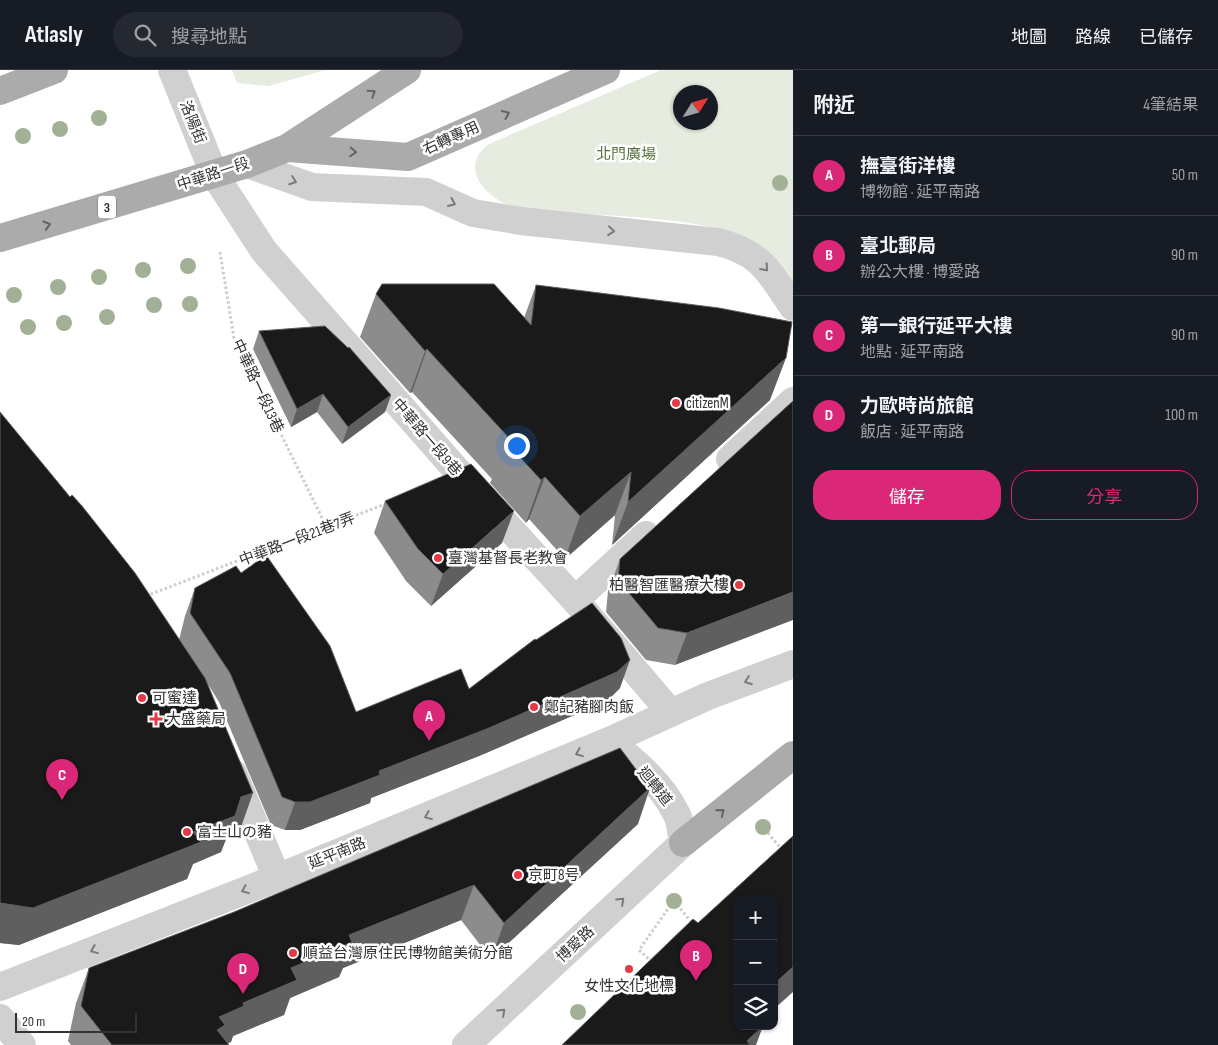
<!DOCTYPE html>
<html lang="zh-TW">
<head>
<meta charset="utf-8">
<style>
	body { margin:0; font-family:"Sofia Sans Condensed","Noto Sans TC","Noto Sans JP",sans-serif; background:#242831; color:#f1f3f6 }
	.controls { position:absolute; right:15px; bottom:15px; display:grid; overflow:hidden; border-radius:10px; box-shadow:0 1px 4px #0004 }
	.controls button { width:45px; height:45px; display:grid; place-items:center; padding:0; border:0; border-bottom:1px solid #363941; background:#171b24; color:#f1f3f6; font:25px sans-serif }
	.compass { position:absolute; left:673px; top:15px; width:45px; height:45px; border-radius:50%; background:#171b24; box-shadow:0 1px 4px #0004; rotate:53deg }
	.scale { position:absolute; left:15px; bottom:12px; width:122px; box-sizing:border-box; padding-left:5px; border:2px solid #333; border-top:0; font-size:14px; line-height:18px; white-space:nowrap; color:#333; -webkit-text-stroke:4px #fff; paint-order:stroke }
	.you { position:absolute; left:516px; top:375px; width:18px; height:18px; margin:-12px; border:4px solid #fff; border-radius:50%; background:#1a73e8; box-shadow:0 0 0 8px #1a73e833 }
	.badge { display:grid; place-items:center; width:32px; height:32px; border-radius:50%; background:#db2777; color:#fff; font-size:16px; font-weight:700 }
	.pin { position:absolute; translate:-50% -41px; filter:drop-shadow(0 1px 2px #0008) }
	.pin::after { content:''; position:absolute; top:26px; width:18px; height:15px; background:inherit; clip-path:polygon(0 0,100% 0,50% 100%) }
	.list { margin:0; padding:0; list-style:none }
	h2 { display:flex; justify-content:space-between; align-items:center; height:65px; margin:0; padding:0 20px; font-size:21px }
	h2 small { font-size:16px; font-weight:400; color:#9ea1a6 }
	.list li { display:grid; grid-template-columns:32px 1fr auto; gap:15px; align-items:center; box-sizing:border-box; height:80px; padding:0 20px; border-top:1px solid #363941 }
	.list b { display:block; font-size:19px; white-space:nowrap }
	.list p { margin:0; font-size:16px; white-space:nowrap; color:#9ea1a6 }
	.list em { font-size:16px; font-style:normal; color:#9ea1a6 }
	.actions { display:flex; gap:10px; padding:15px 20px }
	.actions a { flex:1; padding:11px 0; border:1px solid #db2777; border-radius:20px; text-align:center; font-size:18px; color:#db2777 }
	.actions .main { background:#db2777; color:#fff }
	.icon { flex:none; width:28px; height:28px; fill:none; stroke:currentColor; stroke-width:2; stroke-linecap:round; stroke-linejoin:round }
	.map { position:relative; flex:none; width:793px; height:975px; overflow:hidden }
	header { display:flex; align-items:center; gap:30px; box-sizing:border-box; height:70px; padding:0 25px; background:#171b24; border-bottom:1px solid #363941 }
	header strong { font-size:24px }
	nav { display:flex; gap:28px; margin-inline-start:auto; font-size:18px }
	.search { width:350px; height:45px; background:#242831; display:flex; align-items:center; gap:12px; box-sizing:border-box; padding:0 18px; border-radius:28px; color:#9ea1a6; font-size:19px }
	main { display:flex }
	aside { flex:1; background:#171b24 }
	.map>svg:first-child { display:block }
	.green { fill:#e6ecdf; fill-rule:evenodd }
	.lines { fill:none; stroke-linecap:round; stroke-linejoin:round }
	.path { stroke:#cdcdcd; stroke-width:3; stroke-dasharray:2.5 2.5; stroke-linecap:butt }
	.minor { stroke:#d0d0d0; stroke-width:28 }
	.major { stroke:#ababab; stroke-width:28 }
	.tree { fill:#a2b095 }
	.wall { fill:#8c8c8c }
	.shaded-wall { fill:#5f5f5f }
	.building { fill:#1a1a1a; stroke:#5f5f5f }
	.oneway { stroke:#636363 }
	.oneway2 { stroke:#7a7a7a }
	.poi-dot { fill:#e63946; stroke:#fff; stroke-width:2 }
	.labels { text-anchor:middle; stroke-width:5; stroke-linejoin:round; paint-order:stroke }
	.shield { fill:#fff; stroke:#707070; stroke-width:1 }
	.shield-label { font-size:14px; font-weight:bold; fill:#333 }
	.street-label { font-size:15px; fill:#333; stroke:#fff }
	.park-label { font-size:15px; fill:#56703f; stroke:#fff }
	.poi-label { font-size:15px; fill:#333; stroke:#fff; text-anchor:start }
</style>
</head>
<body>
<header>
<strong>Atlasly</strong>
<div class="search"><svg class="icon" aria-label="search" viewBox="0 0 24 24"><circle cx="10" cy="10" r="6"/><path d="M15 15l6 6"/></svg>搜尋地點</div>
<nav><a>地圖</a><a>路線</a><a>已儲存</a></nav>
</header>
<main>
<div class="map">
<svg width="793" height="975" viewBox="0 0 793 975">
	<rect width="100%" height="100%" fill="#fff"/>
	<path class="green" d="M232 0H326L268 16 237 13Z
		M661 0H793V213C778 193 765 173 740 165 691 148 626 147 574 143 556 142 536 142 517 138 488 130 456 99 489 74ZM680 22H710V52H680Z"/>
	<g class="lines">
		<path class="path" d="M220 182 234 268 327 458
			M146 526 388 433
			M764 755 763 757 783 781
			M674 831 692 853
			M652 892 639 880 670 836"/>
		<path class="minor" d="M172 0 214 104 264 181 460 404 575 530 671 643
			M247 94 312 117 426 122 473 143 521 151 718 172C762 183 769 202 793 237
			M730 389 793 331
			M575 530 646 465
			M233 703 277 808
			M0 917 277 808 609 671 708 626 793 594
			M0 948 22 975
			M466 975 683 773C681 764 681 751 676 743 661 713 635 691 609 671"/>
		<path class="major" d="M0 21 54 0
			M287 78 408 87 606 0
			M0 168 247 94 287 78 407 0
			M683 773 793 685"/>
	</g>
	<g class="tree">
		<circle cx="99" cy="48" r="8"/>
		<circle cx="60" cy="59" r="8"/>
		<circle cx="23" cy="66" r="8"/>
		<circle cx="780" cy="113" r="8"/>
		<circle cx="188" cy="196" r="8"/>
		<circle cx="143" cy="200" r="8"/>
		<circle cx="99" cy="207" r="8"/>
		<circle cx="58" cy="217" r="8"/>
		<circle cx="14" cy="225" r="8"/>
		<circle cx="190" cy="234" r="8"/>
		<circle cx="154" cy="235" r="8"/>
		<circle cx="107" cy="247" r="8"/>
		<circle cx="64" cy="253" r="8"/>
		<circle cx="28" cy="257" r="8"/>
		<circle cx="763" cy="757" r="8"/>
		<circle cx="674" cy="831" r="8"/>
		<circle cx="578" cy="942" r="8"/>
	</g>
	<path class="wall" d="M536 215 770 330 612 475 615 445 565 489 529 449 526 453 490 413 492 409 412 322 410 323 360 267 376 224 524 248Z
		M259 261 391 325 385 342 342 374 317 342 291 357 253 279Z
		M793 331 675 595 646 590 606 542 608 521 620 489Z
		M0 342 179 570 185 546 195 518 241 503 356 642 469 619 536 570 620 618 607 631 479 686 371 728 370 733 300 760H285L271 755 219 632 206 611 240 760 228 764 221 782 193 794 187 809 19 875 0 873Z
		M385 431 502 473 431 536 406 511 374 463Z
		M638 754 491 889 461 850 343 898 339 907 290 928 284 945 233 966 231 972 228 973 229 975H71L68 971 76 933 89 898Z"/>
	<path class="shaded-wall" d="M427 279 412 322 410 323 425 281Z
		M786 288 770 330 612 475 628 432Z
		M323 324 317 342 291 357 297 339Z
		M391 325 385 342 342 374 348 357Z
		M631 402 615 445 565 489 580 446Z
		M545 407 529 449 526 453 541 410Z
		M514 441 502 473 431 536 443 504Z
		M793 522V550L675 595 687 563Z
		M630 590 620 618 607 631 479 686 371 728 370 733 300 760H285L295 732 379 701Z
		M650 718 638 754 491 889 504 853Z
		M253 723 240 760 228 764 221 782 193 794 187 809 19 875 0 873V834L193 762 241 727Z
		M474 815 461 850 343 898 339 907 290 928 284 945 233 966 231 972 224 975H209L219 947 243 933 291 898 349 865Z
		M793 897V922L774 939V914Z
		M763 956 756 975H746L747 971Z"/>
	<path class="building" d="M382 214H494L531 255 536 215 719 238 792 252 786 288 628 432 631 402 580 446 545 407 541 410 505 371 510 369 427 279 425 281 376 224Z
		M325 256 348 278 349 277 391 325 348 357 323 324 297 339 259 261Z
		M793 331V522L687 563 658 558 618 510 620 489Z
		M0 342 70 427 72 425 82 436 135 503 205 608 253 723 241 727 235 746 193 762 201 772 33 838 0 833Z
		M471 394 514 441 443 504 418 479 385 431Z
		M266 485 330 576 356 642 461 599 469 619 535 569 536 570 592 533 621 568 630 590 617 602 489 658 379 701 380 705 310 732H295L282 727 230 603 190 543 195 518 236 496 241 503Z
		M620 678 650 718 504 853 474 815 349 865 352 872 291 898 297 910 243 933 244 936 219 947 225 955 217 960 229 975H112L81 936 89 898 234 842Z
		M793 766V897L774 914V829H737V956H763L747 971 750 975H562L693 849 698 853Z"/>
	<defs><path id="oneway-chevron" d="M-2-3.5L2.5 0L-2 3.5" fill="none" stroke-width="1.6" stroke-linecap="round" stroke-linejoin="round" transform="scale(1.25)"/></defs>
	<g class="oneway">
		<use href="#oneway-chevron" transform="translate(372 23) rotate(-33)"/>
		<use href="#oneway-chevron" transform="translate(506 44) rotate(-24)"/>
		<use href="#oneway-chevron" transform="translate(353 82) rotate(4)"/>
		<use href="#oneway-chevron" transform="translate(47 155) rotate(-16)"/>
		<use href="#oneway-chevron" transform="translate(721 742) rotate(-39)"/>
	</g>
	<g class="oneway2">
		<use href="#oneway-chevron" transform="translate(293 111) rotate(20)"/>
		<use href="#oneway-chevron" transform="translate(452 133) rotate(24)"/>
		<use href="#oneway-chevron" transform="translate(611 161) rotate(6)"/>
		<use href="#oneway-chevron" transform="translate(765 198) rotate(49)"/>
		<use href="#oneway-chevron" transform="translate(748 611) rotate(160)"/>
		<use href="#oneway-chevron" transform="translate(579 683) rotate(158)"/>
		<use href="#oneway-chevron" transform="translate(428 746) rotate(158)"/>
		<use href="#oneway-chevron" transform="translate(245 820) rotate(158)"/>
		<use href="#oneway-chevron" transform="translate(621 831) rotate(-43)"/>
		<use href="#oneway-chevron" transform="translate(94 880) rotate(158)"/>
		<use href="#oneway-chevron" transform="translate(502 942) rotate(-43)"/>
	</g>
	<g class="poi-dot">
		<circle cx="676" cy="333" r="5"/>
		<circle cx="438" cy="488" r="5"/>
		<circle cx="739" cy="515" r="5"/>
		<circle cx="142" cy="628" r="5"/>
		<circle cx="534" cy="637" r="5"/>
		<path d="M153.5 641.5h5v5h5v5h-5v5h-5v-5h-5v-5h5z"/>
		<circle cx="187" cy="762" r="5"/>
		<circle cx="518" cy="805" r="5"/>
		<circle cx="293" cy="883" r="5"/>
		<circle cx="629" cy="899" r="5"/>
	</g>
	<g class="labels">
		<rect class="shield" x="98" y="125.5" width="18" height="23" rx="4"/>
		<g class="shield-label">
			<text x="107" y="142">3</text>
		</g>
		<g class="street-label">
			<text transform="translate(193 52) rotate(68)" y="5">洛陽街</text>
			<text transform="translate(451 68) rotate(-24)" y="5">右轉專用</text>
			<text transform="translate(213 104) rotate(-18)" y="5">中華路一段</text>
			<text transform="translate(258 316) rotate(65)" y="5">中華路一段13巷</text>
			<text transform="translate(427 367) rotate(49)" y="5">中華路一段9巷</text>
			<text transform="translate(297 469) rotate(-21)" y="5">中華路一段21巷7弄</text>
			<text transform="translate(655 716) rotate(51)" y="5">迴轉道</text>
			<text transform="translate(337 783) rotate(-22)" y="5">延平南路</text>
			<text transform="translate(575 874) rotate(-43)" y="5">博愛路</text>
		</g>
		<g class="park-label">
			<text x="626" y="89">北門廣場</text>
		</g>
		<g class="poi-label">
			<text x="686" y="338">citizenM</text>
			<text x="448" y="493">臺灣基督長老教會</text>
			<text x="729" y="520" text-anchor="end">柏醫智匯醫療大樓</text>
			<text x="152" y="633">可蜜達</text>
			<text x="544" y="642">鄭記豬腳肉飯</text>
			<text x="166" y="654">大盛藥局</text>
			<text x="197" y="767">富士山の豬</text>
			<text x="528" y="810">京町8号</text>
			<text x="303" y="888">順益台灣原住民博物館美術分館</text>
			<text x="629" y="921" text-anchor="middle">女性文化地標</text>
		</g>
	</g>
</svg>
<div class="controls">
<button>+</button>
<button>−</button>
<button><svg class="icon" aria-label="layers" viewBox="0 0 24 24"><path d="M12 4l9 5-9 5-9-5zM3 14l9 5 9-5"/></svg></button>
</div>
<svg class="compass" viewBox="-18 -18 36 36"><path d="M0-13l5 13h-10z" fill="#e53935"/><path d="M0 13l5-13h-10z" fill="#9ea1a6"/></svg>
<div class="scale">20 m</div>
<div class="you"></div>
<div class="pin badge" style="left:429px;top:671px">A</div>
<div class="pin badge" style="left:696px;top:911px">B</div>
<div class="pin badge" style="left:62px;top:730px">C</div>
<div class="pin badge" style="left:243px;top:924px">D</div>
</div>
<aside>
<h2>附近<small>4筆結果</small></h2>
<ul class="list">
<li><span class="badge">A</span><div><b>撫臺街洋樓</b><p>博物館 · 延平南路</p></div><em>50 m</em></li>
<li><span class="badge">B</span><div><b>臺北郵局</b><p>辦公大樓 · 博愛路</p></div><em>90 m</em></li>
<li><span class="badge">C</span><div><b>第一銀行延平大樓</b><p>地點 · 延平南路</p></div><em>90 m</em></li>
<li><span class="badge">D</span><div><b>力歐時尚旅館</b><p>飯店 · 延平南路</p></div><em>100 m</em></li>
</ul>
<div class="actions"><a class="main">儲存</a><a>分享</a></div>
</aside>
</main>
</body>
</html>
